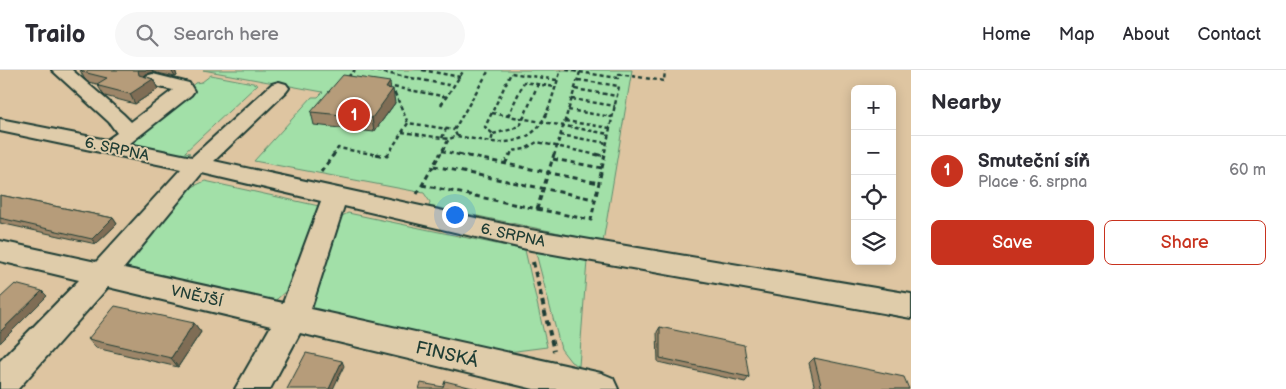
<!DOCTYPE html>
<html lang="en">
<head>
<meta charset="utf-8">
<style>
	body { margin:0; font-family:"Balsamiq Sans",sans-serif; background:#f7f7f7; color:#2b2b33 }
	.controls { position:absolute; right:15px; top:15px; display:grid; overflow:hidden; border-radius:8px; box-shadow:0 2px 12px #0003 }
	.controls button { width:45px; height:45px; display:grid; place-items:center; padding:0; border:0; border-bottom:1px solid #e1e1e2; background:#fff; color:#2b2b33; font:25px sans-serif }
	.you { position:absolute; left:454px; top:144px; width:18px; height:18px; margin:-12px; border:4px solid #fff; border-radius:50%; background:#1a73e8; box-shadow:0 0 0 8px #1a73e833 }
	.badge { display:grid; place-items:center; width:32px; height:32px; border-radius:50%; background:#c8321e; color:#fff; font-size:16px; font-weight:700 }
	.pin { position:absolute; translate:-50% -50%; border:2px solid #fff; box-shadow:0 1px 5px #0006 }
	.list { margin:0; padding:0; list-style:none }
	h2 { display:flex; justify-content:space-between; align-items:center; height:65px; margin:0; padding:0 20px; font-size:21px }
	h2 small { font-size:16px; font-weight:400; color:#7c7c81 }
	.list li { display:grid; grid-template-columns:32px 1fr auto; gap:15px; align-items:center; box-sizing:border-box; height:70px; padding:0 20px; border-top:1px solid #e1e1e2 }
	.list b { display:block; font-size:19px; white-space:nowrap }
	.list p { margin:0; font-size:16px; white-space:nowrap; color:#7c7c81 }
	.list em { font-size:16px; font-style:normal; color:#7c7c81 }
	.actions { display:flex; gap:10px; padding:15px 20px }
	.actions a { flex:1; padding:11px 0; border:1px solid #c8321e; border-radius:8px; text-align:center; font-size:18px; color:#c8321e }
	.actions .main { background:#c8321e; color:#fff }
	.icon { flex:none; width:28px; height:28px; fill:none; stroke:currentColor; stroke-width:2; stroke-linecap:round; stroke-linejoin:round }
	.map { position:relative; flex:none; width:911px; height:319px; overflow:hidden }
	header { display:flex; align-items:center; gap:30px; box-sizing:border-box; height:70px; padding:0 25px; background:#fff; border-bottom:1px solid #e1e1e2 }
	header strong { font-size:24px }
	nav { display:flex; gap:28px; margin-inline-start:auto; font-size:18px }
	.search { width:350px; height:45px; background:#f7f7f7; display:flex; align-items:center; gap:12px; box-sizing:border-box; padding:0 18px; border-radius:28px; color:#7c7c81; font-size:19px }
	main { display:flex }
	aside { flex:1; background:#fff }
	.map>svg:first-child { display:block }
	.green { fill:#a2e0a8; stroke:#608e6e }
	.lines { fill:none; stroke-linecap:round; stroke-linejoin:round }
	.minor-casing { stroke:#1f3d34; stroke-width:4 }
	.path-far2 { stroke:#1f3d34; stroke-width:2.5; stroke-dasharray:4 3; stroke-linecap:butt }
	.path-far1 { stroke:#1f3d34; stroke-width:3; stroke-dasharray:5 4; stroke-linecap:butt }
	.path { stroke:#1f3d34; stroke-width:4; stroke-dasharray:5.5 4.5; stroke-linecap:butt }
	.minor { fill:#dfccaa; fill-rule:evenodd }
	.wall { fill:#9d8669; stroke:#1f3d34 }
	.shaded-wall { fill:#7f6d55; stroke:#1f3d34 }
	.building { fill:#b69c7a; stroke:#1f3d34 }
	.labels { text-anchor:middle; stroke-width:4; stroke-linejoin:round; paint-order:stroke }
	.street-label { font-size:15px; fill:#1f3d34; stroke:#dfccaa }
	.near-street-label { font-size:18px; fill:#1f3d34; stroke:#dfccaa }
</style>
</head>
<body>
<header>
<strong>Trailo</strong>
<div class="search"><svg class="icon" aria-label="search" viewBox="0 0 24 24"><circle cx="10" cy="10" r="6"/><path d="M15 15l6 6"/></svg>Search here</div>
<nav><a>Home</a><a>Map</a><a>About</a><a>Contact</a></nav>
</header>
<main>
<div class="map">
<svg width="911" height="319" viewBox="0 0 911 319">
	<rect width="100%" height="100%" fill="#dec5a1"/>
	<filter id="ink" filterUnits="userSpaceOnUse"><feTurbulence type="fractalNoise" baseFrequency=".02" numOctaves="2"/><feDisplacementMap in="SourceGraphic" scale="10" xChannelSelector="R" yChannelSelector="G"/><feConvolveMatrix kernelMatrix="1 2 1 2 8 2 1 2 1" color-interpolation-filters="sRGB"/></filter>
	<g filter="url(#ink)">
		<path class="green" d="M203 0H632L603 172 429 136 430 132 424 123 254 91 312 27H318L323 22Z
			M211 5 258 14 185 82 190 83 185 86 129 73 195 13 202 12Z
			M205 111 319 136 322 139 323 148 288 219 277 229 269 232 130 202 123 197 188 119Z
			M348 143 525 180 547 277 508 282 317 241 306 233 340 147Z
			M539 182 587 191 579 296 571 292 561 279 536 183Z"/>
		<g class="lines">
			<defs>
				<path id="minor" d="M52 0H72L123 44 131 52 173 20 146 14 144 10 146 6 153 4 189 13 194 21 191 25 129 74 192 87 272 14 279 12 286 14 289 18 286 22 214 91 531 160 911 224V248L531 180 344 136 311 239 601 303 613 308 618 319H534L300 263 270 319H235L271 256 108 217 18 319H0V291L79 210 0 191V171L96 192 181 99 0 61V49L107 70 117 63 109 52ZM202 103 321 131 283 233 124 198Z"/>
			</defs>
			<use href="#minor" class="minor-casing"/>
			<path class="path-far2" d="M370 0 453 16
				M422 0 460 7
				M566 0 618 8 619 4 664 11 665 0
				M348 7 355 0
				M557 10 511 3 485 57 493 64 491 72C546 75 546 43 561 0
				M578 10 619 16 604 86
				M387 16 447 27
				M575 19 617 26
				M389 20 394 21 408 53
				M572 29 615 36
				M441 35 464 0
				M568 40 612 47
				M492 43 609 64
				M508 46 524 12 555 17
				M565 51 610 58
				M402 62 449 69
				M493 64 513 59 521 54 538 14
				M560 65 607 73
				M457 66 491 72
				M442 68 446 59
				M442 81 464 86
				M333 86 338 78 384 86
				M387 86 408 53 454 60
				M439 86 449 69 457 66 454 60 489 0
				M510 86 512 81 525 79 537 72 602 86
				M554 86 580 2"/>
			<path class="path-far1" d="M376 84 387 86 388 84
				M458 84 599 113
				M596 84 604 86
				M553 89 602 98
				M505 94 510 84
				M434 96 594 129
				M321 102 334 84
				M422 115 537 139 554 84
				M417 124 440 84
				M537 139 591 150 605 84"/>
			<path class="path" d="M533 192 554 281"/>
			<use href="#minor" class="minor"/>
		</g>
		<path class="wall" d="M80 0H175L177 6 175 7 153 2 145 4 144 6 153 9 158 19 135 34 105 26 103 24 97 14 88 12 84 8Z
			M391 19 395 33 374 62 314 55 311 42Z
			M0 125 113 148 117 154 96 174 0 153Z
			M194 253 201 262 178 297 96 278 88 269Z
			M660 257 749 307 745 312 658 292 657 262Z
			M814 288 909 319H815L809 293Z"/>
		<path class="shaded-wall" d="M138 0H152L153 2 145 4 142 9H153L158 19 135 34 130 24Z
			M171 0H175L177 6 175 7Z
			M390 12 391 22 393 19 395 33 374 62 372 48 386 18Z
			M113 148 117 154 96 174 92 169Z
			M42 221 47 226 0 273V262Z
			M194 253 201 262 178 297 171 288Z
			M342 291 344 296 333 319H329Z"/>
		<path class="building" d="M81 0H138L139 5 153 9 130 24 99 16 97 14 107 8 83 2Z
			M343 5 390 12 386 18 393 19 372 48 311 42Z
			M0 125 113 148 92 169 0 148Z
			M15 214 42 221 0 262V228Z
			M115 236 194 253 171 288 88 269Z
			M660 257 744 275 749 307 660 288Z
			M306 283 342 291 329 319H287Z
			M814 288 904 307 909 319H822Z
			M445 311 477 319H419L421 313 443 317Z"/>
	</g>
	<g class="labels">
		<g class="street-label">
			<text transform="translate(117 79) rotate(12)" y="5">6. SRPNA</text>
			<text transform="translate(513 165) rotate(12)" y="5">6. SRPNA</text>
			<text transform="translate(197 226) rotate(13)" y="5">VNĚJŠÍ</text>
		</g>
		<g class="near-street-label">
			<text transform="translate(447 284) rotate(13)" y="6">FINSKÁ</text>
		</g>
	</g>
</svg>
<div class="controls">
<button>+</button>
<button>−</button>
<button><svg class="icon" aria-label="locate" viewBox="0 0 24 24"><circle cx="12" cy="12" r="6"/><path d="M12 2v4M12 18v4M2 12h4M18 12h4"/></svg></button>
<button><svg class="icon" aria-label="layers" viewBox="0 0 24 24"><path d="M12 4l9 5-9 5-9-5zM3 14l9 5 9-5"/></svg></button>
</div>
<div class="you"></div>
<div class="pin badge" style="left:354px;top:45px">1</div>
</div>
<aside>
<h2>Nearby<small></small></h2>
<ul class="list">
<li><span class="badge">1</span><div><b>Smuteční síň</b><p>Place · 6. srpna</p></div><em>60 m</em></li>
</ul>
<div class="actions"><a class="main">Save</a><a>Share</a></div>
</aside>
</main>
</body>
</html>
